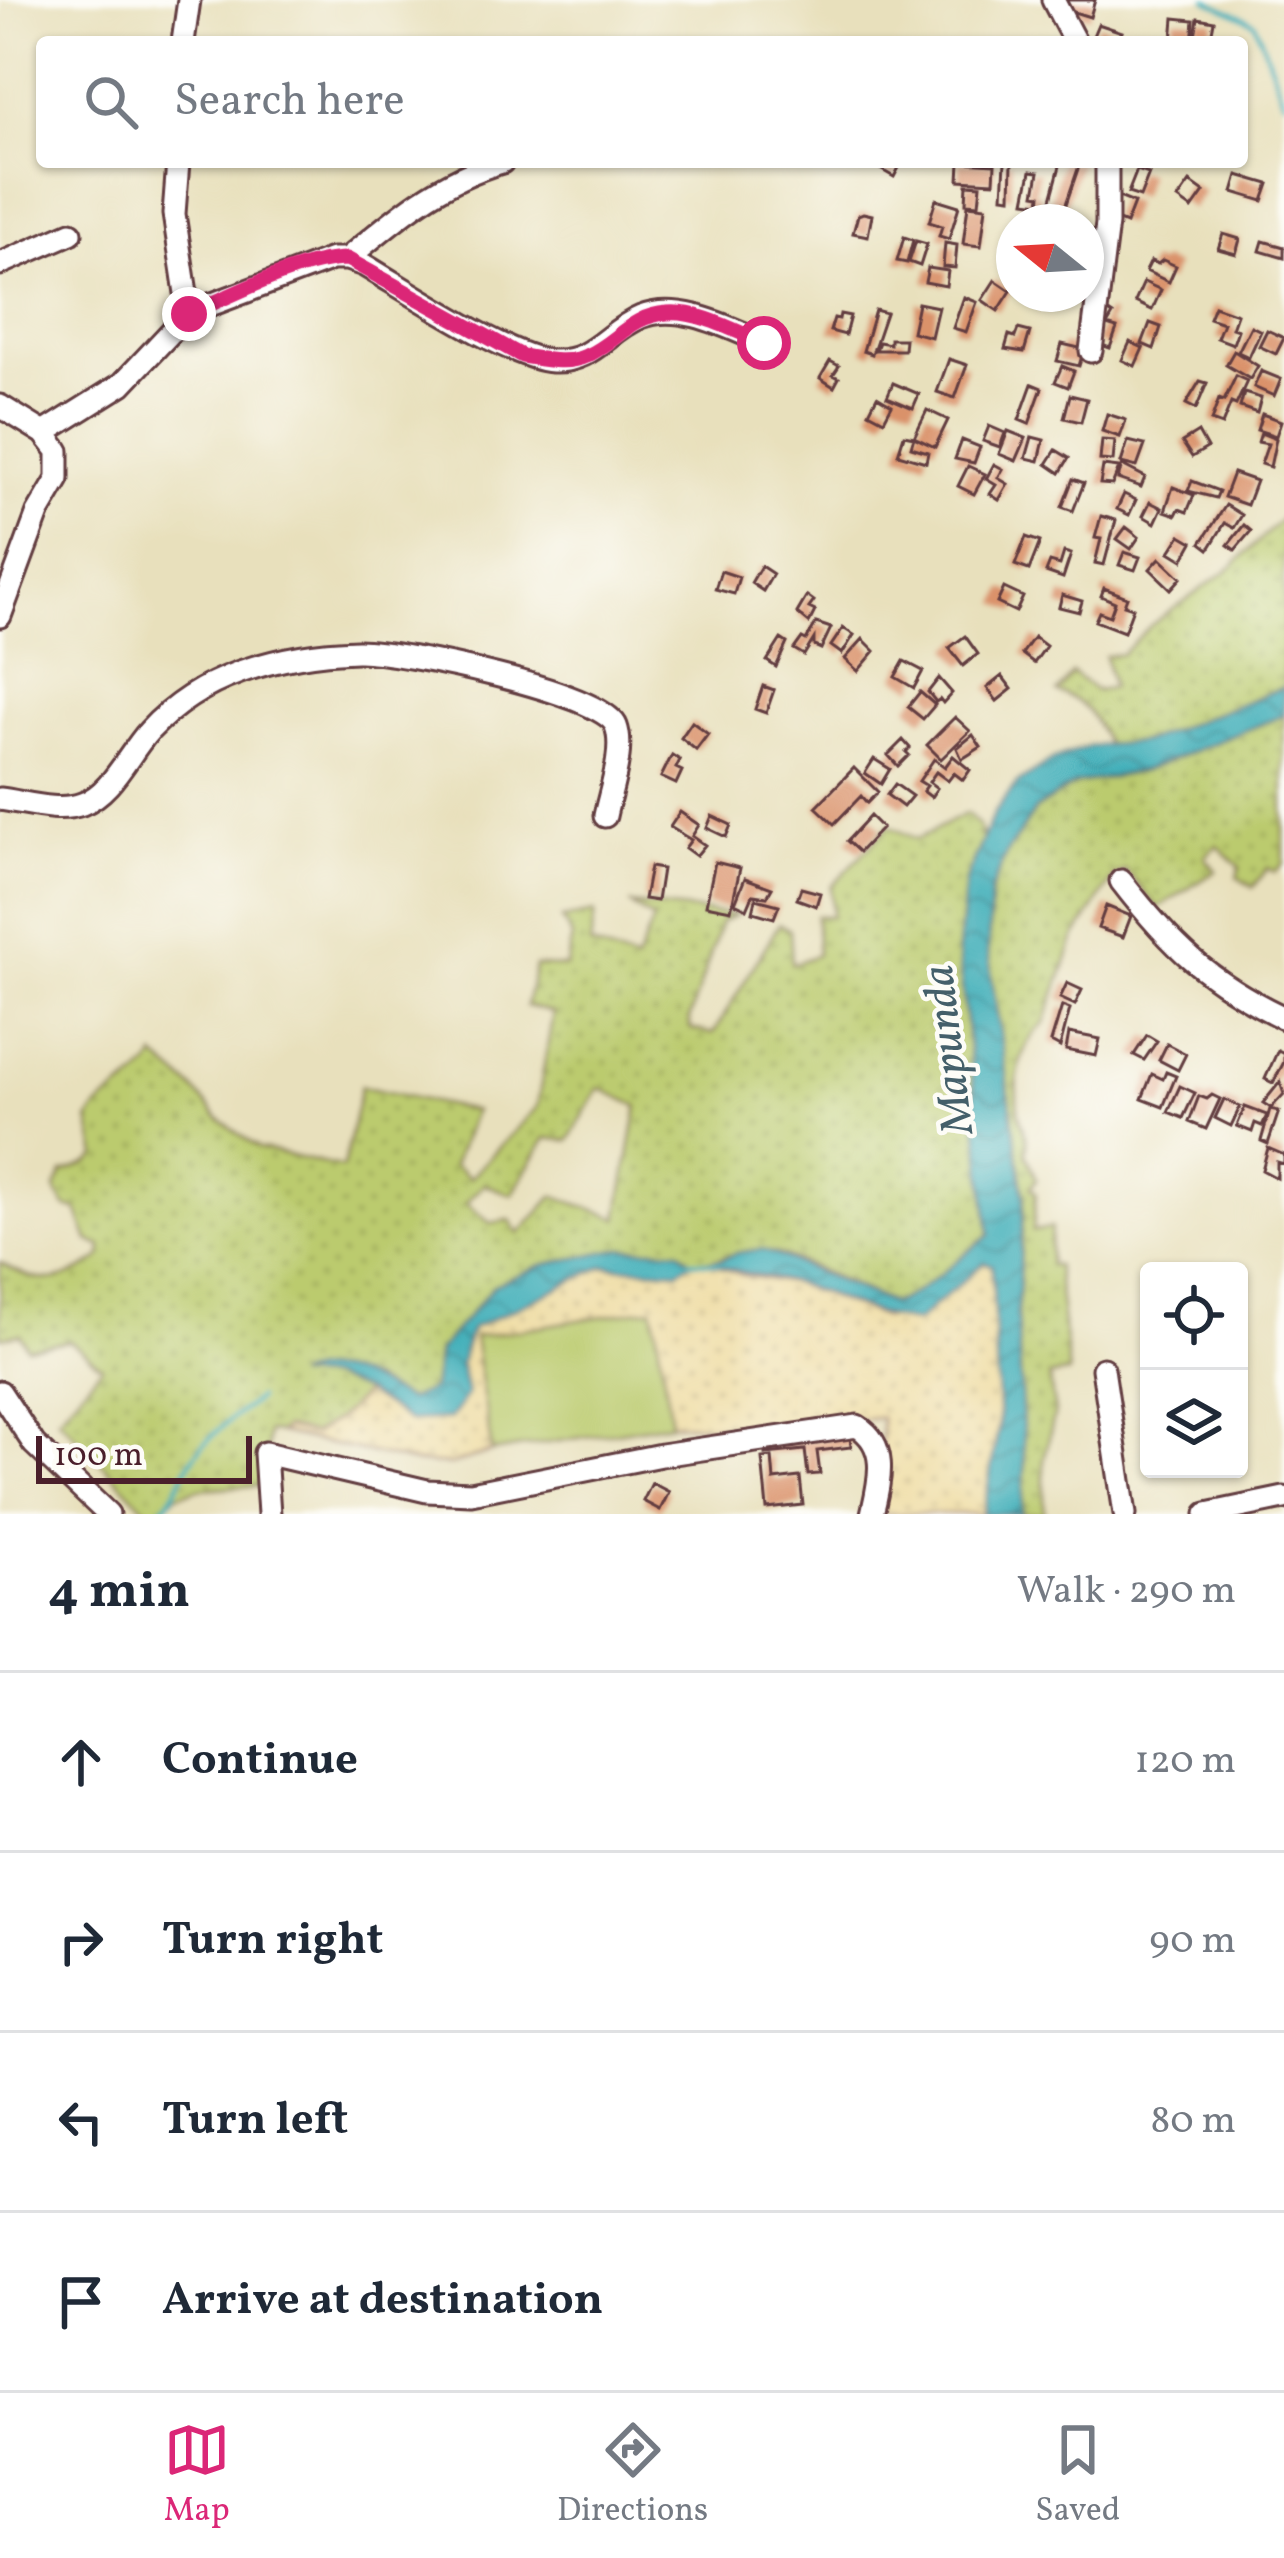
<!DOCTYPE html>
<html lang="en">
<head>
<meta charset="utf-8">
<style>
	body { margin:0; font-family:Vollkorn,serif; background:#f2f2f3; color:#1f2937 }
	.controls { position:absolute; right:36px; bottom:36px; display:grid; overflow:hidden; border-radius:12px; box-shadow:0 3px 9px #0004 }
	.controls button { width:108px; height:108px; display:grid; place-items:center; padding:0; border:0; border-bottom:3px solid #e0e1e3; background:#fff; color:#1f2937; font:60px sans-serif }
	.compass { position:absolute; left:996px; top:204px; width:108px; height:108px; border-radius:50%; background:#fff; box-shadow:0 3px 9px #0004; rotate:288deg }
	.scale { position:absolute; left:36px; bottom:30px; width:216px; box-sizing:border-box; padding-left:12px; border:6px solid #4a1f2b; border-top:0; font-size:33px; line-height:42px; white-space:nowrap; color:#4a1f2b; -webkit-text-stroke:9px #fdfcf7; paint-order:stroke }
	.stop { position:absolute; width:36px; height:36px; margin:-27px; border:9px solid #db2777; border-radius:50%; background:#fff }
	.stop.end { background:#db2777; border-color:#fff; box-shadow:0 3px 12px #0008 }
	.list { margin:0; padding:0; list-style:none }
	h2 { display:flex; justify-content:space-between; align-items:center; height:156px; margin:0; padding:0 48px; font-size:51px }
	h2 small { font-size:39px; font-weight:400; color:#747a83 }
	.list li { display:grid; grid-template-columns:78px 1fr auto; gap:36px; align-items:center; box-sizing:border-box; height:180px; padding:0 48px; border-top:3px solid #e0e1e3 }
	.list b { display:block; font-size:45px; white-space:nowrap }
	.list em { font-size:39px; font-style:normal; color:#747a83 }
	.icon { flex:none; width:66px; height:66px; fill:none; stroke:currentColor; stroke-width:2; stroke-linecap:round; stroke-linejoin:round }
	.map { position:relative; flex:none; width:1284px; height:1514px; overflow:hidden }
	.search { position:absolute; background:#fff; box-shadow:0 3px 9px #0004; left:36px; right:36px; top:36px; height:132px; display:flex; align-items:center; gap:30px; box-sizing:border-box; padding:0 42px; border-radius:12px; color:#747a83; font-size:45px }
	.sheet { height:876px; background:#fff }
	nav { display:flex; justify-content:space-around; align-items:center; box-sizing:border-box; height:168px; border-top:3px solid #e0e1e3; background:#fff; font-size:33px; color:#747a83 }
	nav a { display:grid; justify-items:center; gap:6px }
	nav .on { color:#db2777 }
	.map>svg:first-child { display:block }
	.grass { fill:url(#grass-dots); stroke:#82754c; stroke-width:3; fill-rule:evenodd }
	.sand { fill:url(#sand-dots); stroke:#9c7c64; stroke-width:3 }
	.garden { fill:#bbcb6e; stroke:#82754c; stroke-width:3 }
	.water { fill:url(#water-waves); stroke:#446672; stroke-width:3 }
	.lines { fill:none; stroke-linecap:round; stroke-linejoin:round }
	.stream { stroke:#3dadb8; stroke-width:4.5 }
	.building { fill:#da926a }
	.minor-casing { stroke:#623c41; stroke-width:27 }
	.minor { stroke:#fff; stroke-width:21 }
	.route { stroke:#db2777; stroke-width:15 }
	.labels { text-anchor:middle; stroke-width:9; stroke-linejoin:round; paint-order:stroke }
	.water-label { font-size:45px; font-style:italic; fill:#445f6a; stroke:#fdfcf7 }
</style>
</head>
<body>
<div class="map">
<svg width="1284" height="1514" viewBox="0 0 1284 1514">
	<defs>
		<pattern id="grass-dots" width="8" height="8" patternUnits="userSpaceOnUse" patternTransform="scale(3)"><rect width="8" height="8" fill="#bbcb6e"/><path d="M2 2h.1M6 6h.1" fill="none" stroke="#a2ae5f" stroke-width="1.8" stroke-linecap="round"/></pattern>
		<pattern id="sand-dots" width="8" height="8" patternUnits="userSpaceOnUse" patternTransform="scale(3)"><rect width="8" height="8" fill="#eeda9e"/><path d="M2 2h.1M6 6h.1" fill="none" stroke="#cebb88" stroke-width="1.8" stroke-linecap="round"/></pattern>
		<pattern id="water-waves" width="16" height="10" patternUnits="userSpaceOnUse" patternTransform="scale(3)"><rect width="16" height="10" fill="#3dadb8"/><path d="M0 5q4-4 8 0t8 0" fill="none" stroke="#358c96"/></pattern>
	</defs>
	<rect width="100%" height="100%" fill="#fdfcf7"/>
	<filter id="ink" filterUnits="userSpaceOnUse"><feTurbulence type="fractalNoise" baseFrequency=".00833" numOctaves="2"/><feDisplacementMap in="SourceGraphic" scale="24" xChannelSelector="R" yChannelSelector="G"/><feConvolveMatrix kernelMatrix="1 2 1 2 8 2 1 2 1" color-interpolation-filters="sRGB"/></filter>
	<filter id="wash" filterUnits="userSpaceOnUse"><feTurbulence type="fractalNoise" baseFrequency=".004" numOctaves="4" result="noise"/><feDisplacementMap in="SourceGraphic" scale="48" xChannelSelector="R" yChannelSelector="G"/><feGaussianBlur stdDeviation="2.7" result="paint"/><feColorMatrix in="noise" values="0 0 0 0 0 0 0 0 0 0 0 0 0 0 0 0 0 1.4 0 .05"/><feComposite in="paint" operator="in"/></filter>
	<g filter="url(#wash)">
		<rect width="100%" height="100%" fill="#e8e0bc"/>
		<path class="grass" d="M1284 516V687L1143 742 1107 745C1094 719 1086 700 1057 692L1072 673 1096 691 1112 687 1105 656 1122 654 1151 625 1232 567Z
			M1284 715V864L1275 872 1268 868 1253 887 1237 877 1240 867 1217 845 1205 857 1216 871 1158 908 1125 870 1114 876 1074 940 1045 1023C1019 1042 1013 1084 1019 1114 1023 1129 1030 1138 1026 1153L1037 1179 1031 1187 1036 1193 1033 1231 1051 1228 1049 1265 1056 1266 1069 1373 1049 1376 1055 1412 1044 1460V1514H1021L1025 1471 1017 1315 1024 1196 988 952 990 892 1007 852 1036 809 1075 784 1143 771Z
			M967 813 979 826 983 839 965 881 958 951 990 1234C957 1258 930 1288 893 1304 866 1292 781 1249 757 1250 733 1251 716 1264 691 1261L679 1250 438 1351 432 1389 408 1400 370 1380 329 1378 366 1392 339 1418 312 1434 284 1428 280 1433 268 1432 265 1485 198 1489 176 1495 156 1514H151L58 1418 102 1366 70 1341 27 1347 20 1334 0 1337V1262C41 1287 61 1286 101 1257L102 1246 89 1241 77 1210 66 1207 55 1190 63 1173 87 1164 97 1156 89 1120C108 1089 137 1087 156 1057L192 1087 217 1117 258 1148 343 1168 361 1086 474 1111 453 1165 470 1178 537 1107 553 1013 526 1006 535 966 566 967 572 937 562 919 595 913 590 945 636 962 653 920 630 904 736 915 721 922 689 1019 691 1029 713 1034 779 924 790 930 792 964 817 955 816 916H832L831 887 889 826 917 839ZM599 1088 638 1106 618 1218 554 1196 519 1234 510 1220 490 1223 466 1203 484 1184 512 1195 546 1138 569 1141Z"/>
		<path class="sand" d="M691 1261 713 1263 742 1275 793 1283 885 1318 984 1262 993 1265 999 1425 983 1514H872L880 1480 881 1418 756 1428 671 1423 654 1314 475 1337 492 1452 450 1465 415 1463 280 1433 284 1428 313 1434 339 1418 366 1392 409 1421 467 1395 460 1363 471 1329 604 1266 678 1271Z"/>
		<path class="garden" d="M653 1308 671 1423 492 1452 474 1337Z"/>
		<path class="water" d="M1284 687V715L1143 771 1075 784 1036 809 1007 852 990 892 988 952 1024 1196 1017 1315 1025 1471 1021 1514H983L999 1425 992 1265 984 1262 916 1322C873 1317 837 1297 797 1284 768 1275 741 1275 713 1263L736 1253 762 1249 893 1304C930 1288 957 1258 990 1235L958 951 965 881 994 813 1017 783 1054 759 1089 746 1143 742Z
			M622 1248 679 1250 691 1261 679 1271 604 1266 471 1329 460 1363 467 1395 450 1419 409 1421 366 1392 329 1378 295 1377C336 1358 372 1382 408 1400L432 1389 438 1351 494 1285 542 1265Z"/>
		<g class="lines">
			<path class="stream" d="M1207 0 1255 23 1284 101
				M688 1261 719 1263
				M156 1514C179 1496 181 1471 199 1450 215 1430 239 1414 258 1398"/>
		</g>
		<g id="blocks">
			<path class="building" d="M1063 0H1095L1090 17 1061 8Z
				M1174 18 1194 20 1192 42H1172Z
				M1198 18 1214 21 1210 42H1194Z
				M1098 24 1122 32 1118 42 1093 36Z
				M868 162H902L894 177Z
				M960 162 995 164 994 182 959 180Z
				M1005 162H1012L1011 197 1003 196Z
				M1061 162 1080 163 1065 207 1050 203Z
				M1137 170 1149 174 1140 197 1128 193Z
				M1031 171 1039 172 1035 194 1041 195 1040 203 1025 201Z
				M1238 175 1269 184 1263 201 1233 192Z
				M1190 182 1204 192 1192 209 1178 199Z
				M967 184 981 185 979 204 966 203Z
				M1119 197 1134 203 1126 224 1111 218Z
				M936 199 959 206 949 239 939 236 942 226 929 222Z
				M968 205 986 207 981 246 963 244Z
				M863 213 872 215 868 236 853 233 858 215Z
				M1223 234 1240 239 1236 254 1218 249Z
				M904 237 913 240 907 263 897 261Z
				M916 241 927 244 920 266 909 262Z
				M1263 241 1284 247V258L1260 251Z
				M945 243 957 245 955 268 943 267Z
				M1163 260 1176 266 1169 282 1146 271 1151 261 1158 264Z
				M928 268 948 271 946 286 925 282Z
				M995 280 1011 291 998 311 982 300Z
				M1144 282 1161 290 1152 310 1135 302Z
				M964 297 977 302 966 332 953 328Z
				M918 303 938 307 931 337 912 332Z
				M1214 306 1237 314 1232 328 1238 330 1233 344 1217 338 1223 323 1209 318Z
				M875 310 886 313 872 354 863 351Z
				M1107 311 1113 315 1107 325 1117 328 1110 348 1096 343Z
				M840 314 850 316 845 335 830 331 834 318 839 319Z
				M1150 323 1161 327 1154 349 1142 344Z
				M1251 326 1261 331 1249 357 1238 352Z
				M1018 329 1030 332 1024 352 1005 349 1009 335 1015 337Z
				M1267 330 1284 338 1276 354 1259 346Z
				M890 339H905L904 350H876L879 342 890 344Z
				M1130 342 1143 348 1135 366 1122 360Z
				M1062 344 1084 349 1079 366 1057 361Z
				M1234 351 1258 366 1250 379 1226 365Z
				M949 359 967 365 955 398 937 392Z
				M830 361 839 366 833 375 839 378 834 387 820 378Z
				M1062 366 1074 371 1068 387 1055 382Z
				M1261 371 1281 379 1274 396 1254 387Z
				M1236 376 1247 381 1236 405 1231 403 1222 425 1211 421 1219 399 1224 401Z
				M1200 381 1207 383 1196 409 1186 404Z
				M893 383 919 394 913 408 887 397Z
				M1032 384 1042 388 1029 424 1019 420Z
				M1244 393 1261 398 1257 413 1240 407Z
				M1070 395 1087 399 1081 422 1064 418Z
				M877 396 892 405 884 420 869 412Z
				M927 410 948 420 935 447 914 437Z
				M1107 414 1126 420 1120 437 1102 431Z
				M1262 414 1281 421 1276 436 1257 430Z
				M989 426 1005 433 1000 447 983 441Z
				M1008 431 1026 438 1016 461 999 454Z
				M1198 432 1207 448 1192 457 1182 442Z
				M1261 433 1276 439 1270 467 1261 464 1268 444 1258 442Z
				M904 435 914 437 911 447 928 452 926 462 898 454Z
				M1032 437 1044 440 1039 461 1026 458Z
				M962 440 980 447 974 463 955 459Z
				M1102 440 1115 441 1113 461 1100 460Z
				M1128 441 1145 445 1137 467 1121 463Z
				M1056 450 1069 458 1060 473 1047 464Z
				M994 464 1003 469 998 478 1008 484 999 500 990 494 996 485 986 479Z
				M1122 465 1145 477 1141 487 1118 479Z
				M968 466 985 474 974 494 958 486Z
				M1103 466 1119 468 1112 485 1100 484Z
				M1233 473 1256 481 1247 505 1224 497Z
				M1073 479 1084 483 1073 511 1062 507Z
				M1192 481 1219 491 1216 498 1188 491Z
				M1173 487 1194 495 1187 512 1179 509 1176 515 1165 511Z
				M1124 494 1136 500 1129 515 1117 509Z
				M1150 502 1162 508 1155 523 1143 516Z
				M1226 505 1242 515 1234 528 1225 523 1209 549 1201 543Z
				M1101 516 1116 520 1104 565 1095 563 1101 539 1095 538Z
				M1244 525 1251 531 1235 550 1228 545Z
				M1126 527 1139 537 1131 549 1117 539Z
				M1181 535 1193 542 1183 560 1170 552Z
				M1026 537 1040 542 1029 570 1015 565Z
				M1064 552 1071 554 1063 578 1046 572 1050 562 1060 565Z
				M1124 552 1140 557 1135 570 1119 565Z
				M1160 558 1181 578 1171 589 1150 569Z
				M761 566 773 574 763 591 751 583Z
				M721 571 739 577 734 594 715 589Z
				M1004 588 1023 597 1016 612 997 603Z
				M1104 588 1127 597 1124 605 1133 608 1124 632 1095 621 1099 612 1110 616 1115 602 1101 596Z
				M1062 595 1082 601 1079 612 1059 607Z
				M807 596 814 601 809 608 815 611 809 623 797 613Z
				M816 623 831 628 821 649 814 646V639L804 655 794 649 802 638 806 640Z
				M843 628 854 635 842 654 831 646Z
				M965 636 978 654 963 666 949 648Z
				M1034 637 1046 646 1034 663 1022 654Z
				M781 639 787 643 776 667 767 661Z
				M863 639 875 651 858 671 845 659Z
				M904 661 923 671 914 688 895 677Z
				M1002 676 1012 689 997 701 987 688Z
				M939 678 952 693 943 703 940 699 936 702 928 692Z
				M763 686 774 690 766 713 755 709Z
				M920 692 935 705 923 719 908 707Z
				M955 717 970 731 941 759 927 745Z
				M692 722 708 734 696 750 681 738Z
				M973 735 981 747 962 759 957 748Z
				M903 740 910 748 906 752 909 755 898 766 888 755Z
				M672 755 680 760 676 768 682 771 676 784 661 777Z
				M953 756 970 770 963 780 954 773 948 781 936 772 929 782 937 788 931 797 923 791 927 786 919 781 934 759 945 767Z
				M874 759 890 769 881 784 865 773Z
				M854 768 878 792 867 803 861 796 834 824 816 807Z
				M895 784 912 796 903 807 887 795Z
				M680 812 699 825 692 836 705 845 696 856 685 848 691 840 670 827Z
				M712 816 731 825 726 837 707 828Z
				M870 816 882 828 859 852 847 841Z
				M715 862 740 868 731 910 706 905Z
				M650 867 662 869 657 901 644 899Z
				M745 878 772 888 767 897 753 895 747 909 735 903Z
				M801 888 820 893 816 906 797 899Z
				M756 899 779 905 774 918 753 912Z
				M1106 906 1131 916 1123 937 1098 928Z
				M1067 983 1082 990 1075 1005 1060 998Z
				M1062 1006 1070 1009 1060 1047 1051 1042Z
				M1069 1033 1100 1039 1096 1056 1066 1050Z
				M1147 1035 1157 1041 1144 1060 1134 1055Z
				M1167 1044 1186 1054 1178 1070 1159 1060Z
				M1278 1050 1284 1053V1062L1273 1083 1265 1079Z
				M1166 1072 1176 1076 1163 1107 1142 1099 1152 1074 1163 1079Z
				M1280 1082 1284 1094 1271 1108 1263 1103Z
				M1180 1086 1195 1093 1183 1118 1168 1112Z
				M1212 1095 1220 1099 1206 1129 1189 1122 1199 1096 1207 1099Z
				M1224 1099 1240 1107 1231 1126 1215 1118Z
				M1245 1107 1267 1115 1262 1126 1255 1123 1252 1132 1237 1126Z
				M1270 1109 1279 1111 1268 1144 1261 1141Z
				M1268 1148 1284 1155V1164L1277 1162V1178L1262 1170Z
				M850 1436 851 1447 817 1451 820 1474 808 1475 805 1450 765 1454 764 1445Z
				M772 1457 774 1480 800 1477 803 1505 767 1509 762 1458Z
				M652 1483 669 1492 660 1510 643 1501Z"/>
		</g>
	</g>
	<g filter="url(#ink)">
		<use href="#blocks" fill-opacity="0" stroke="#623c41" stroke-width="3"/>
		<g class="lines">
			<defs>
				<path id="minor" d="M1053 0 1075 42
					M183 42 189 0
					M178 162 174 214 189 313
					M347 259C395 218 441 179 502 162
					M0 264 71 233
					M1091 351 1107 224V162
					M0 406 44 433 58 451V479L38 513 0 616
					M44 433 122 384 189 313 332 259H347L364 265C405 289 510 359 552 361 593 363 607 331 641 317 679 301 729 328 765 343
					M0 799C25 802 57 813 82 804 112 793 128 754 149 731 175 703 204 685 240 672 277 659 318 652 357 651 396 650 604 692 616 726 625 750 610 792 605 816
					M1121 881C1172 947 1208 981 1284 1018
					M1103 1369 1125 1514
					M0 1392 34 1444 108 1514
					M269 1514 265 1453 427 1491 471 1493 661 1455 857 1426C890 1446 879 1483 872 1514
					M1207 1514 1284 1498"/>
			</defs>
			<use href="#minor" class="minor-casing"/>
			<use href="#minor" class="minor"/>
		</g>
	</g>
	<g class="lines" filter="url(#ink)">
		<path class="route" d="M189 314C235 294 298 260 347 259L522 356C542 359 567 365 586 356 616 343 631 315 667 313 698 310 735 331 764 343"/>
	</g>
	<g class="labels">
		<g class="water-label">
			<text transform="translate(946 1050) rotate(-97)" y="16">Mapunda</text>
		</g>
	</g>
</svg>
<div class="controls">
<button><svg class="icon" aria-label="locate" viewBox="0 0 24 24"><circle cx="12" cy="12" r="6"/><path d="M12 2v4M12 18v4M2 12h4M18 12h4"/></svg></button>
<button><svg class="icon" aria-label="layers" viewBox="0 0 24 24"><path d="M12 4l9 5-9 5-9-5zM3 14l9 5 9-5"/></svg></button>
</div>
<svg class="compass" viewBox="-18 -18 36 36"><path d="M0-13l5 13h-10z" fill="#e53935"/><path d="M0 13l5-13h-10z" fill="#747a83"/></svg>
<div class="scale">100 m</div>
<div class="stop" style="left:764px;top:343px"></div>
<div class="stop end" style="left:189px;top:314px"></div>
<div class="search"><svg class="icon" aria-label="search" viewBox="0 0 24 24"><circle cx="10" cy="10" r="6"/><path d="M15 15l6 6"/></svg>Search here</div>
</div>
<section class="sheet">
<h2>4 min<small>Walk · 290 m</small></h2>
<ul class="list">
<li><svg class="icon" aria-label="ahead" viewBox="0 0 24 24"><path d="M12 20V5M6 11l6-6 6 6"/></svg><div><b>Continue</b></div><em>120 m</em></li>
<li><svg class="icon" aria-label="right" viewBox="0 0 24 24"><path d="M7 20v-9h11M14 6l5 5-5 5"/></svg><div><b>Turn right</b></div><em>90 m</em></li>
<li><svg class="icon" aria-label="left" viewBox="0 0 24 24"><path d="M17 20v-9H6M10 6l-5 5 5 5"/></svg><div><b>Turn left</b></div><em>80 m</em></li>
<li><svg class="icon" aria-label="arrive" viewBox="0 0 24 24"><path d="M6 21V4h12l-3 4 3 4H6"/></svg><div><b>Arrive at destination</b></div></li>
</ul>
</section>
<nav>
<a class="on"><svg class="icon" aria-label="map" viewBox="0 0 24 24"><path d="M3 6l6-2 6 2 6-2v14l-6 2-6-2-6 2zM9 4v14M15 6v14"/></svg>Map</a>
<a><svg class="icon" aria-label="directions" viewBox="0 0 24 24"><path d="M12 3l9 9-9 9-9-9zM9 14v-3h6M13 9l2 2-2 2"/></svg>Directions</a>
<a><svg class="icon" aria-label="saved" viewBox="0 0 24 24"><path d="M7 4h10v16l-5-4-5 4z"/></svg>Saved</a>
</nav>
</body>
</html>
